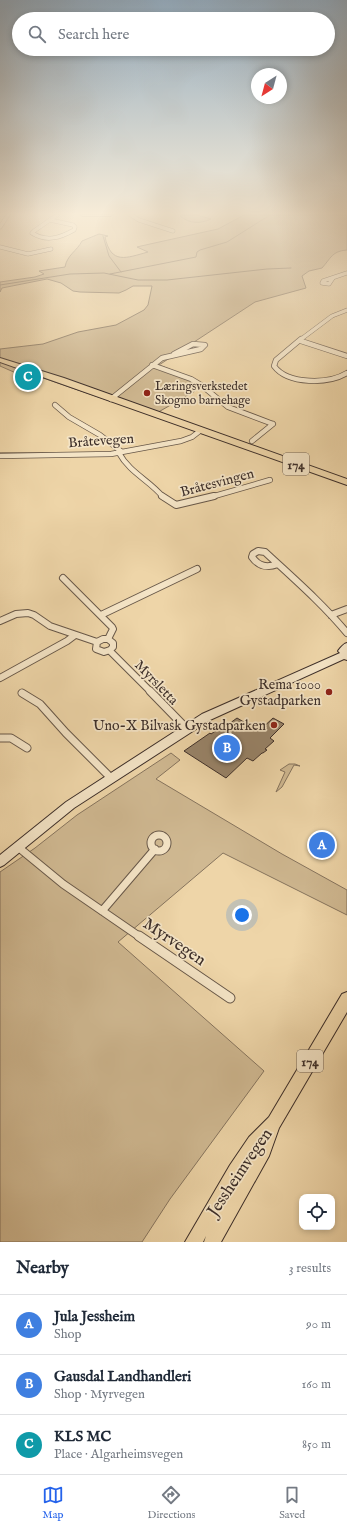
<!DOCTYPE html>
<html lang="en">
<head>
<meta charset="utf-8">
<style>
	body { margin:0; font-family:"IM FELL English",serif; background:#f6f6f7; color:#1f2937 }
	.controls { position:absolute; right:12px; bottom:12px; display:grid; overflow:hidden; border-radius:8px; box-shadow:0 2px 6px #0003 }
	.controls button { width:36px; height:36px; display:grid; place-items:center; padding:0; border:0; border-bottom:1px solid #e0e1e3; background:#fff; color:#1f2937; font:20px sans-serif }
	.compass { position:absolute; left:251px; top:68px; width:36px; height:36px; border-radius:50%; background:#fff; box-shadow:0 2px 6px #0003; rotate:216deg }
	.you { position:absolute; left:242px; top:915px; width:14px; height:14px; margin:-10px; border:3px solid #fff; border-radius:50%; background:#1a73e8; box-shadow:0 0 0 6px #1a73e833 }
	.badge { display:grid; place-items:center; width:26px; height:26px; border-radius:50%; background:#2563eb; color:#fff; font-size:13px; font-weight:700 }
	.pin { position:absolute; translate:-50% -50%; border:2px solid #fff; box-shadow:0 1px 4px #0006 }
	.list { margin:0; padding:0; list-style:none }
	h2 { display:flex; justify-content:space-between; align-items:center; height:52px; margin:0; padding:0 16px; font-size:17px }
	h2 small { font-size:13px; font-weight:400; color:#747a83 }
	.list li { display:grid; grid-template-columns:26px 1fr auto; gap:12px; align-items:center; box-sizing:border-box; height:60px; padding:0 16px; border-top:1px solid #e0e1e3 }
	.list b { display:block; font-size:15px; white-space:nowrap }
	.list p { margin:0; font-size:13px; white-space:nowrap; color:#747a83 }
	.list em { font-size:13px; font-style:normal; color:#747a83 }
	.icon { flex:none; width:22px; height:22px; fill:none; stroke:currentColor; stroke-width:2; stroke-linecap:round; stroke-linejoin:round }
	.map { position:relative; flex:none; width:347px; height:1242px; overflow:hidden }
	.search { position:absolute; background:#fff; box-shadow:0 2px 6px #0003; left:12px; right:12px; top:12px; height:44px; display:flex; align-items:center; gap:10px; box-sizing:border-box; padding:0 14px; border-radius:22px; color:#747a83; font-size:15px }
	.sheet { height:232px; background:#fff }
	nav { display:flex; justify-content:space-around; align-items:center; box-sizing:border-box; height:56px; border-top:1px solid #e0e1e3; background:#fff; font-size:11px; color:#747a83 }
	nav a { display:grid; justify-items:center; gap:2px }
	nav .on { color:#2563eb }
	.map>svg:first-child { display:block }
	.green { fill:#d0b992; stroke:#86745e }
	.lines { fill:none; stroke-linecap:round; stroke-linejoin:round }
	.stream-far1 { stroke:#82705b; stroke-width:1 }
	.stream { stroke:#82705b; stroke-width:1.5 }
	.building { fill:#99856b; stroke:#3c2e29 }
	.street-far4-casing { stroke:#685849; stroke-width:4.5 }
	.street-far3-casing { stroke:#685849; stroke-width:6 }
	.street-far2-casing { stroke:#685849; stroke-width:8 }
	.street-far1-casing { stroke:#685849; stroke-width:9 }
	.street-casing { stroke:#685849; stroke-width:11 }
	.secondary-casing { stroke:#3c2e29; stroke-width:2 }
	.primary-casing { stroke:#3c2e29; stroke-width:2 }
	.street-far4 { stroke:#f4e4c6; stroke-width:3.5 }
	.street-far3 { stroke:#f4e4c6; stroke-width:4.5 }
	.street-far2 { stroke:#f4e4c6; stroke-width:6 }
	.street-far1 { stroke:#f4e4c6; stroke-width:7 }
	.street { stroke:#f4e4c6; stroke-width:9 }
	.secondary { fill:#f4e4c6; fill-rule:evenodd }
	.primary { fill:#eed5a8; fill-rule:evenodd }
	.poi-dot { fill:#8f2418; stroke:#f4e4c6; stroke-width:1.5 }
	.labels { text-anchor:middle; stroke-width:3.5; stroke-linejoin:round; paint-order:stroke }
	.far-poi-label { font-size:12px; fill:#3c2e29; stroke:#f4e4c6; text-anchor:start }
	.shield { fill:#f4e4c6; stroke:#736558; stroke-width:1 }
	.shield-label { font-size:13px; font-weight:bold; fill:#3c2e29 }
	.street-label { font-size:14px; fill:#3c2e29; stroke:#f4e4c6 }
	.poi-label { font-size:14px; fill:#3c2e29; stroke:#f4e4c6; text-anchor:end }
	.near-street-label { font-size:17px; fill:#3c2e29; stroke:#f4e4c6 }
</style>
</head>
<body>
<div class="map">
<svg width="347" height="1242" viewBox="0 0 347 1242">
	<rect width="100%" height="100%" fill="#eed5a8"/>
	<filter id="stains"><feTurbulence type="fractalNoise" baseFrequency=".005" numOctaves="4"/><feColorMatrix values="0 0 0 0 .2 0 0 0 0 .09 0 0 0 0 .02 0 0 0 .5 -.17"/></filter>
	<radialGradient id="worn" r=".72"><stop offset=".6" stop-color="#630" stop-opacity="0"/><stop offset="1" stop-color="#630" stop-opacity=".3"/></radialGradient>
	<path class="green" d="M183 215H197L211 219C200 224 190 224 180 216Z
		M244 215H347V250C332 251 331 258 322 268L309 271 302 276 306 288 255 302 159 365 194 379 195 391 155 414 107 400 20 370 16 373 0 366V349L43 344 78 332 116 325 144 310 148 305 152 286H133L126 290 119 293 80 292 73 291 61 283 47 279 2 288 0 292V282L35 277 44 274 39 271 65 267C67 255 77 251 82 241L99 234 108 236 105 237C111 265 126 258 148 252L137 247 141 246 218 229Z
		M171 753 180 760 156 779 282 854 347 890V915L223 853 118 942 264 1071 170 1199 142 1242H0V872L35 848 77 815Z
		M289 764H295L300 766 294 765 282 787 276 792 285 772 280 770Z"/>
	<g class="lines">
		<path class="stream-far1" d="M103 236 109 256 121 272
			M110 274 196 257 197 252 200 250 227 242 270 215
			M0 285 70 274 104 273 138 280H167L267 269 291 268"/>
		<path class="stream" d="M0 453H55"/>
	</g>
	<path class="building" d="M237 718 259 731 273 718 284 724 270 738 274 741 265 749 267 750 263 753H262L253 761 247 758 226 778 184 751 210 733 211 734 220 728 222 729Z"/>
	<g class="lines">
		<defs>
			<path id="street-far4" d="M131 215 139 220 173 231
				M50 220 73 225 75 227 74 230C60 238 46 242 32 233L34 231 57 215
				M0 227 8 215
				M0 247 28 254 51 249
				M333 278 329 284 322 283 323 281 347 273
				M300 340 332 316 347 310"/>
			<path id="street-far3" d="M301 339 276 360 274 366C288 385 329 384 347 373
				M301 341 347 356
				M152 365 191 379 201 385 228 407 273 424
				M111 399 162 358 201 349 205 345 193 344 174 354
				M55 405 69 417 100 435 122 452
				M252 441 273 424
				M119 453C130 473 149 480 163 497
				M0 456 111 454 181 441 192 437 201 430
				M211 497 270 480"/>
			<path id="street-far2" d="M162 496 176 505 214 496
				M278 564C267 568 259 567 252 557L253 554 258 551 265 552C293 578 322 603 347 633
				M63 578 112 627 113 629 108 639
				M101 615 197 569
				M331 615 347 609
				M0 621 16 614 28 613 34 615 50 626 97 642
				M103 639H108L113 643V647L110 650 104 652 96 649 97 642Z
				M110 651 151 692
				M0 678 67 641 75 635"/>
			<path id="street-far1" d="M150 691 187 729
				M22 693 40 704 66 733 111 778
				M0 738H11L27 748
				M151 843a8 8 0 1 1 16 0a8 8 0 1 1-16 0Z
				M18 847 63 884 140 937
				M102 911 155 849"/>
			<path id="street" d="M139 936 230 998"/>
			<path id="secondary" d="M81 215H112L110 216H83Z
				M347 643V660L344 659 210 720 74 808 4 865 0 867V855L66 802 202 714 340 653 338 651C341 647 343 644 347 643Z"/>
			<path id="primary" d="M0 358 64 378 347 479V485L0 362Z
				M347 992V1012L279 1128 269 1156 221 1242H204L206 1236 203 1242H185L230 1165 249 1137 269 1117 342 994Z"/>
		</defs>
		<use href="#street-far4" class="street-far4-casing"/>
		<use href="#street-far3" class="street-far3-casing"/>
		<use href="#street-far2" class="street-far2-casing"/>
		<use href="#street-far1" class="street-far1-casing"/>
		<use href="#street" class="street-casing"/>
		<use href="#secondary" class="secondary-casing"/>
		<use href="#primary" class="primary-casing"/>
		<use href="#street-far4" class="street-far4"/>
		<use href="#street-far3" class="street-far3"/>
		<use href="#street-far2" class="street-far2"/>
		<use href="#street-far1" class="street-far1"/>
		<use href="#street" class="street"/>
		<use href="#secondary" class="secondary"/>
		<use href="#primary" class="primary"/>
	</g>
	<linearGradient id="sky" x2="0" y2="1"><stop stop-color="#92aabd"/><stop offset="0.55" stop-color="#f7ecd8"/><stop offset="1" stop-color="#f7ecd8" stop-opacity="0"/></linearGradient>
	<rect width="347" height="389" fill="url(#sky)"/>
	<g class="poi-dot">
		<circle cx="147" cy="393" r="4"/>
		<circle cx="329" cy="692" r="4"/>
		<circle cx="274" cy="725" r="4"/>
	</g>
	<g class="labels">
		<g class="far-poi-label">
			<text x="155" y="390">Læringsverkstedet<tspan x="155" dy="14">Skogmo barnehage</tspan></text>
		</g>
		<g class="shield">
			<rect x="283" y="453" width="26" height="22" rx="3"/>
			<rect x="297" y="1050" width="26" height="22" rx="3"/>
		</g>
		<g class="shield-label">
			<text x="296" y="469">174</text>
			<text x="310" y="1066">174</text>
		</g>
		<g class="street-label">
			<text transform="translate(101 440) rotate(-4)" y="5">Bråtevegen</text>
			<text transform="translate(217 482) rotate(-15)" y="5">Bråtesvingen</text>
			<text transform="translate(157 682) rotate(46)" y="5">Myrsletta</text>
		</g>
		<g class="poi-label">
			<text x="321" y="689">Rema 1000<tspan x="321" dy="16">Gystadparken</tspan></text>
			<text x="266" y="730">Uno-X Bilvask Gystadparken</text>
		</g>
		<g class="near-street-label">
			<text transform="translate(175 941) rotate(34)" y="6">Myrvegen</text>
			<text transform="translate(239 1172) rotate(-56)" y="6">Jessheimvegen</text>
		</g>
	</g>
	<rect width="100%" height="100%" filter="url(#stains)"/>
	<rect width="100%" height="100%" fill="url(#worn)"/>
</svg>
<div class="controls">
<button><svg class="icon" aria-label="locate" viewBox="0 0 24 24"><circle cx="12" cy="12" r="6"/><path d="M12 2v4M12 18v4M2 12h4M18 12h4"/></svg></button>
</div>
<svg class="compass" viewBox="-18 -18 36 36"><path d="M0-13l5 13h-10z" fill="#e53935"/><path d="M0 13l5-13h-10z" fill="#747a83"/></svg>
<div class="you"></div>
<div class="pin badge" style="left:322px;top:845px;background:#3f7fe0">A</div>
<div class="pin badge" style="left:227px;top:748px;background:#3f7fe0">B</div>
<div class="pin badge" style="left:28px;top:377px;background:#0f9aa8">C</div>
<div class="search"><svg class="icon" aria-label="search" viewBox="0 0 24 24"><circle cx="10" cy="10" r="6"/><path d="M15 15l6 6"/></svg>Search here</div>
</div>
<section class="sheet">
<h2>Nearby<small>3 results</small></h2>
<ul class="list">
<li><span class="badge" style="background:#3f7fe0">A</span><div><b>Jula Jessheim</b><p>Shop</p></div><em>90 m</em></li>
<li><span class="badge" style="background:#3f7fe0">B</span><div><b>Gausdal Landhandleri</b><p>Shop · Myrvegen</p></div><em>160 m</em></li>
<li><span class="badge" style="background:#0f9aa8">C</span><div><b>KLS MC</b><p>Place · Algarheimsvegen</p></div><em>850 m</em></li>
</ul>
</section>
<nav>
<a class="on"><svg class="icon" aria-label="map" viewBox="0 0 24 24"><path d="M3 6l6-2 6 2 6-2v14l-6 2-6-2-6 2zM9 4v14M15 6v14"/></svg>Map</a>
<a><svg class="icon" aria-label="directions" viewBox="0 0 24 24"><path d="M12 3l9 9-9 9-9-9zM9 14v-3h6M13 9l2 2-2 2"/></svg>Directions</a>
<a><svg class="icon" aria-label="saved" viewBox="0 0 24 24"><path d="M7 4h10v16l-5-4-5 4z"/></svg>Saved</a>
</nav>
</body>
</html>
